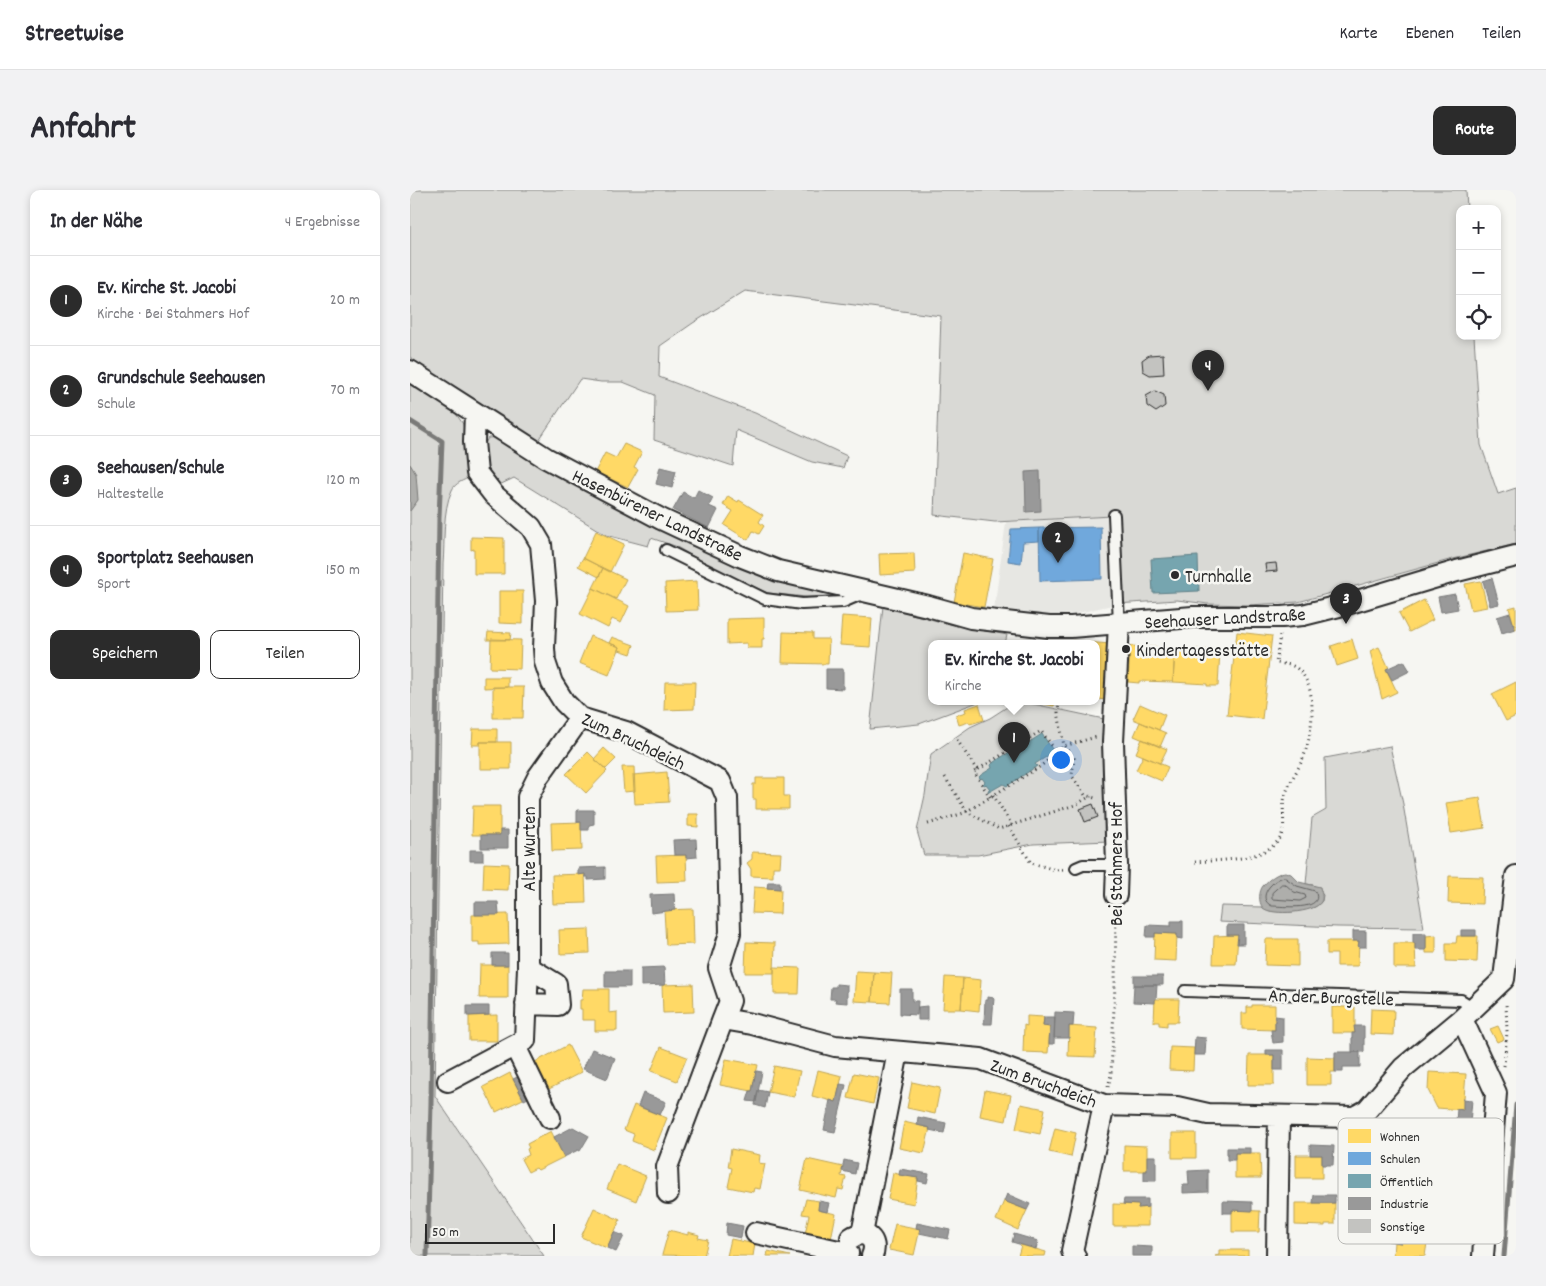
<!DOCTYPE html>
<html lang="de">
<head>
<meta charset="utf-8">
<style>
	body { margin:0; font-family:Dekko,sans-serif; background:#f2f2f3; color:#2b2b33 }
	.controls { position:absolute; right:15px; top:15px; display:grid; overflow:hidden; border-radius:10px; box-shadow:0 2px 8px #0003 }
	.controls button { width:45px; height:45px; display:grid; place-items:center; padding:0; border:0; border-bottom:1px solid #e1e1e2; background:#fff; color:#2b2b33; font:25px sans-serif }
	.scale { position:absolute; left:15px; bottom:12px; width:130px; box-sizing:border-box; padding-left:5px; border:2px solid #2b2b2b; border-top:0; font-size:14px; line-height:18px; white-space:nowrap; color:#2b2b2b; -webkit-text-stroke:4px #f6f6f2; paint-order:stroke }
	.you { position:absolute; left:650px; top:569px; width:18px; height:18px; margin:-12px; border:4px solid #fff; border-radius:50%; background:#1a73e8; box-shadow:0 0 0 8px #1a73e833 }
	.badge { display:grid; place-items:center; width:32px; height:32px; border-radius:50%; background:#2b2b2b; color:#fff; font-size:16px; font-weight:700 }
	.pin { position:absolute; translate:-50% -41px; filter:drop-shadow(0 1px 2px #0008) }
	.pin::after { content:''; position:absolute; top:26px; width:18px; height:15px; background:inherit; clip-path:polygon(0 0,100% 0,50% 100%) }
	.popup { position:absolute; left:518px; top:450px; width:172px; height:65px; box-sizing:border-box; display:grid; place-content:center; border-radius:10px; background:#fff; filter:drop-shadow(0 1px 4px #0005); font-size:16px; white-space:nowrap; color:#7c7c81 }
	.popup b { font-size:19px; color:#2b2b33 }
	.popup::after { content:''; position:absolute; left:50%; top:100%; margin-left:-10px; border:10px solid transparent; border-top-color:#fff }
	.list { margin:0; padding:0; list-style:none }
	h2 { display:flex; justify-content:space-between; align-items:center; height:65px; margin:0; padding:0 20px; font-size:21px }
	h2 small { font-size:16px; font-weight:400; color:#7c7c81 }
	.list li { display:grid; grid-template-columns:32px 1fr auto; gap:15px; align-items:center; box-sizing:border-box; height:90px; padding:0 20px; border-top:1px solid #e1e1e2 }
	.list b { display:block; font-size:19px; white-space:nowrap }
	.list p { margin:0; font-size:16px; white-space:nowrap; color:#7c7c81 }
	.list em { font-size:16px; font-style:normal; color:#7c7c81 }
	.actions { display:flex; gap:10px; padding:15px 20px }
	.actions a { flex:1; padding:11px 0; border:1px solid #2b2b2b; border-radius:10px; text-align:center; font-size:18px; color:#2b2b2b }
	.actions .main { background:#2b2b2b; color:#fff }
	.icon { flex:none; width:28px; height:28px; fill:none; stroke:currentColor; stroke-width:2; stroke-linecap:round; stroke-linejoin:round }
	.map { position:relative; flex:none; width:1106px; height:1066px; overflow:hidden; border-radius:10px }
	header { display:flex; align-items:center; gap:30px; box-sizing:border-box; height:70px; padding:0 25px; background:#fff; border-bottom:1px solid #e1e1e2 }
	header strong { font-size:24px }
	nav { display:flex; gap:28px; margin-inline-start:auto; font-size:18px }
	.intro { display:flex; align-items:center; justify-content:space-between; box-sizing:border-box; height:120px; padding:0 30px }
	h1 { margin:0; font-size:35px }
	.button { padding:12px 22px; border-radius:10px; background:#2b2b2b; color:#fff; font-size:18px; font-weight:700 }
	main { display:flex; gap:30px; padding:0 30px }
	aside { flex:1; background:#fff; border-radius:10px; box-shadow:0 2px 8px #0003 }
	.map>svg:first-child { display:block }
	.built { fill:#e7e7e3 }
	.green { fill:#d9d9d5; stroke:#828280 }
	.water { fill:#aeaeab; stroke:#7a7a78 }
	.homes { fill:#ffd966; stroke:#bfa554 }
	.schools { fill:#6fa8dc; stroke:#5b82a7 }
	.public { fill:#76a5af; stroke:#608087 }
	.industry { fill:#999; stroke:#787878 }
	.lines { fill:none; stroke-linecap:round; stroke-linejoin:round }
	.shore { stroke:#5f5f5e; stroke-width:1 }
	.stream { stroke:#7a7a78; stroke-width:5 }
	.building { fill:#c3c3c0; stroke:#2b2b2b }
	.lane-casing { stroke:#2b2b2b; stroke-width:14 }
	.street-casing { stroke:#2b2b2b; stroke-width:24 }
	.path { stroke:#2b2b2b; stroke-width:3; stroke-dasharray:1 4; stroke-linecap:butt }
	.lane { stroke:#f6f6f2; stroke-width:10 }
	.street { stroke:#f6f6f2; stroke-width:20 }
	.poi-dot { fill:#2b2b2b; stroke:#f6f6f2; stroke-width:2 }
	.labels { text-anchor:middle; stroke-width:5; stroke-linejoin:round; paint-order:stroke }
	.street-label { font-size:19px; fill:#2b2b2b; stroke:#f6f6f2 }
	.poi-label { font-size:19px; fill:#2b2b2b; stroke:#f6f6f2; text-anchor:start }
	.key { fill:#f6f6f2; stroke:#b9b9b6; stroke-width:1 }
	.key-label { font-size:14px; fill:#2b2b2b }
</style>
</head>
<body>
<header>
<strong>Streetwise</strong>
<nav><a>Karte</a><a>Ebenen</a><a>Teilen</a></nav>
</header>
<div class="intro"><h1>Anfahrt</h1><a class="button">Route</a></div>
<main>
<aside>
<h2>In der Nähe<small>4 Ergebnisse</small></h2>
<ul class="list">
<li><span class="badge">1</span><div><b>Ev. Kirche St. Jacobi</b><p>Kirche · Bei Stahmers Hof</p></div><em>20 m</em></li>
<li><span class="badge">2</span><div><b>Grundschule Seehausen</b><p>Schule</p></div><em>70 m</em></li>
<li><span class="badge">3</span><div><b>Seehausen/Schule</b><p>Haltestelle</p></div><em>120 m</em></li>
<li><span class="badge">4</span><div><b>Sportplatz Seehausen</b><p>Sport</p></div><em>150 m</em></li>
</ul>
<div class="actions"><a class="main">Speichern</a><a>Teilen</a></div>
</aside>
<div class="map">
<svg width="1106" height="1066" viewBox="0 0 1106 1066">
	<rect width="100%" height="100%" fill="#f6f6f2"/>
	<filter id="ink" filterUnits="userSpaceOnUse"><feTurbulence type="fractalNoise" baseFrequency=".02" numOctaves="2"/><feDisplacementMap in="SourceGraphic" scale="10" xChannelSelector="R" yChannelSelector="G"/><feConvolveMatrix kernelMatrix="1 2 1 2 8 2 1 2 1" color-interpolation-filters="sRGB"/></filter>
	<g filter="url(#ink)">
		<path class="built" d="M703 326 706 414 664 424 640 426 584 420 596 332Z"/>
		<path class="green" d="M0 0H1056L1057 19H1050V146H1064L1071 255 1088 304 1106 298V354L1039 370 888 412 839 415 798 414 767 410 706 414 703 326 585 332 524 325 531 126 335 101 283 133 250 156 249 187 345 223 437 266 433 278 402 272 326 240 323 276 244 250 245 205 213 192H191L170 189 127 253 71 218 0 167Z
			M0 193 44 221 53 234 61 287C54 290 45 293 42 300 32 322 35 351 33 374L25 906 134 1066H0Z
			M91 247 119 265 430 400 423 406 396 407 358 403 303 378 265 356 241 348 238 356 196 345 104 288 85 297 74 281 70 263 78 248Z
			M473 416 531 432 597 445 595 454H522V512H568L509 534 460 539Z
			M614 512 694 529 700 651 623 654 568 665H514L507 641 515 605 521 564 560 537 580 528 597 517Z
			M980 556 993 614 1014 738 928 737 809 732 811 716 853 717 860 721 880 722 905 717 912 711 913 705 904 695 896 694 902 628 916 620 915 568Z"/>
		<path class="water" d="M0 274 6 284 8 310 0 321Z
			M875 682 881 684 889 692 910 697C911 702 914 707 911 712 905 723 862 726 853 718 848 712 849 701 853 696 859 689 867 683 875 682Z"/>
		<path class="homes" d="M214 254 232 262 224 277 228 279 218 297 185 282 195 263 206 268Z
			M318 306 328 312 329 310 353 325 349 332 354 336 349 344 343 341 338 350 314 335 323 321 313 315Z
			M186 341 214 354 200 382 173 368Z
			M61 347 94 348V384H64V359L61 360Z
			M504 363 505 383 470 385 469 364Z
			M553 363 583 369 574 417 544 412Z
			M173 368 193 378 189 387 168 376Z
			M193 378 216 389 206 409 183 398Z
			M287 391 288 420 256 421 255 393Z
			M1071 391 1077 417 1061 420 1055 394Z
			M183 398 219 416 211 433 202 429 198 438 170 424Z
			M89 401H113V434L89 433Z
			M1014 410 1023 430 999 442 989 423Z
			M1106 416V439H1105L1099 418Z
			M432 426 462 428 460 457 430 455Z
			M354 428V449H352V458H337V453L317 454V429Z
			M78 442 101 443 100 450H77Z
			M373 442 403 443V449H419L418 474 372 473Z
			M827 442 862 446 852 529 817 525Z
			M180 446 210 457 199 485 169 473Z
			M202 447 224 455 221 464 209 460 210 457 199 453Z
			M81 449 111 450 110 479 80 478Z
			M942 449 948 469 927 476 921 456Z
			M662 451 701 454 697 510 686 509V454H661Z
			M720 456 765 458 763 492 729 491V493L718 492Z
			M969 457 979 478 976 479 987 502 972 509 960 461Z
			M765 458 810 460 808 496H797V494L763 492Z
			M74 487H98V497L74 498Z
			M255 492H285L284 519 254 520Z
			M1106 492V526L1096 531 1082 504Z
			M83 497H114L113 528H83Z
			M624 512H645L644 516Z
			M569 514 574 530 560 534 559 532 549 535 546 525 556 522 555 519Z
			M730 514 755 525 749 540 723 529Z
			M730 532 756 543 750 557 724 546Z
			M63 539H87V552H70V555H62Z
			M732 549 757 559 750 573 726 563Z
			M70 552H101V579H70Z
			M194 558 206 569 196 579 184 569Z
			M178 562 197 581 176 603 156 584Z
			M733 566 758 577 752 591 726 580Z
			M212 577H224L225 601 214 602Z
			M257 582 259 612 225 614 223 585Z
			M346 588H374V606H379V619H346V609H343V594H346Z
			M1070 608 1075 638 1041 643 1036 613Z
			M63 616H90V645H62Z
			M278 624H288V637L278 636Z
			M171 632 172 660 142 661 141 633Z
			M342 662 371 663 370 677H363V687L341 686V679L337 673 342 669Z
			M276 665 277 691 247 692 246 666Z
			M74 673 99 674 98 700 73 699Z
			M175 684 176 713 143 714 142 685Z
			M1039 686 1073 687 1072 714 1038 713Z
			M344 697 371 699 370 724 342 723Z
			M283 719 284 754 256 755 254 720Z
			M98 724 99 754 69 755V752H62V725Z
			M179 739 180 763 150 764 149 740Z
			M745 743 767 744 766 771 744 770Z
			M828 745 826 774H803L804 746Z
			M1026 745V763H1016V746Z
			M1047 746H1068L1067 772 1036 771V753H1046Z
			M856 749H888V776L855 775Z
			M917 751H949L948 776H927V764H917Z
			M336 752 365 753 364 783H335Z
			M984 753H1005L1006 778H984Z
			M70 775H98V808H69Z
			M364 777 390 778 389 804H364Z
			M446 781 464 782 462 812 444 811Z
			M464 782 482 783 480 813 462 812Z
			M535 787 553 788 551 819H533Z
			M553 788 571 790 569 821 551 819Z
			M283 794 284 822 253 823 252 795Z
			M173 799H199V823L207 822V841H185V830H172V819H170V810H172Z
			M745 809H769L768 832H757V836L749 835V832H744Z
			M842 815H865V840L832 839V823H837V817H842Z
			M922 817H945V843H922Z
			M961 819 984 820 983 845 960 844Z
			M87 825V851H59V826Z
			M617 826 634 827 633 836 640 837 638 863 613 862 614 835 617 836Z
			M659 836 687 838 685 867 658 866Z
			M1088 836 1094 849 1087 852 1080 839Z
			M158 855 172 882 139 899 125 872Z
			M251 857 277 867 267 891 241 881Z
			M760 857 784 858 783 881 759 880Z
			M839 865H864V895H838Z
			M897 867 925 868V882H921V895H897Z
			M316 869 348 875 342 901 310 895Z
			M364 876 390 881 384 907 358 902Z
			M408 880 432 886 426 912 402 906Z
			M1019 882 1056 884 1053 920 1027 918 1018 900Z
			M100 883 113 909 86 922 73 897Z
			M444 883 469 888 463 914 438 908Z
			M502 892 530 898 525 924 497 918Z
			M575 900 601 905 596 931 570 926Z
			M611 914 635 919 630 944 606 939Z
			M224 915 257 928 244 960 222 951 224 944 214 940Z
			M494 932 520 938 514 963 489 958Z
			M645 938 666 943 661 967 639 962Z
			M141 941 154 967 128 980 126 978 118 982 111 969 119 965 117 959 119 958 117 954Z
			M762 943H786V968H762Z
			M1033 948 1059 950 1057 973 1031 972V967L1021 966 1023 949 1033 950Z
			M714 955 737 956V981H714Z
			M321 959 350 965 349 973 355 974 350 999 344 998 343 1002 318 997 322 978 318 977Z
			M825 963H850L851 988H825Z
			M886 965H912V988H886Z
			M397 969 433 977 431 986 436 987 433 1000 428 999 426 1008 390 1000Z
			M207 974 236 986 226 1011 197 999Z
			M483 983 508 988 504 1014 478 1009Z
			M1029 984 1056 985 1054 1011H1046V1008L1028 1007V1002H1017L1018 985 1029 986Z
			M396 1009 409 1011 408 1020 426 1024 421 1049 395 1044 399 1025 392 1024Z
			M594 1011 617 1020 608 1040 586 1030Z
			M885 1013H925V1034H915V1036L885 1035Z
			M703 1014 729 1015 728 1018 738 1017V1036H703Z
			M1011 1016 1038 1018 1036 1043 1009 1041Z
			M184 1018 210 1030 197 1058 171 1047Z
			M822 1020 850 1021 849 1042H822Z
			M485 1034 510 1039 504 1065 479 1060Z
			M259 1040 278 1045V1042L289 1045 288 1048 298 1050 294 1066 252 1065Z
			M321 1049 345 1054 343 1066H317Z
			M991 1050 1017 1053 1015 1066H983L984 1052 991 1053Z
			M611 1055 636 1062 635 1066H608Z
			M809 1060H838V1066H805L809 1065Z
			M358 1061 380 1066H357Z"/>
		<path class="schools" d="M691 337 692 389 630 391 629 338Z
			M629 338V351L613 352 611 373 598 371 601 339Z"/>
		<path class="public" d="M788 366 789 401 743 403 741 369Z
			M632 544 644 562 625 574 627 576 597 596 593 594 579 602 578 600 580 599 576 594 575 595 573 594 575 592 572 588 571 589 569 587 571 585 582 578 581 575 584 572 612 554 613 556Z"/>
		<path class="industry" d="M250 277 266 281 262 298 246 294Z
			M630 281 631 321 616 322 615 282Z
			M288 300 303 308 299 316 308 320 299 338 263 320 273 302 284 308Z
			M1082 388 1089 414 1080 416 1073 391Z
			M1045 404 1048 419 1031 422 1028 407Z
			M1100 423 1105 439 1092 443 1087 427Z
			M994 471 1000 481 982 490 976 479Z
			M416 479H433V499L416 498Z
			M167 620H184V634L179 635V640H171V632H167Z
			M90 640H98V658H71V645H90Z
			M286 649 287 667 276 668V665H264L263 650Z
			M60 660H73V671H60Z
			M195 677V689L178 690V687H175V684L168 685V678Z
			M358 692H370V699L357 698Z
			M264 704 265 720 241 723 240 705Z
			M65 712H88L89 725H65Z
			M761 731H773V749L767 748V744L745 743V747H736L737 735 761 736Z
			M817 735H834V754H827L828 745H817Z
			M1051 740H1066V746H1051Z
			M943 741H956V757H948L949 751H943Z
			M1003 743H1016V760H1005V753H1003Z
			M82 763H98V775H82Z
			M254 777 255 795 231 796V778Z
			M195 781H220V797H195Z
			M724 786H753V795H724Z
			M426 794 437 795V813L425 812 426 809H420L421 797H426Z
			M724 795H747L746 809H745V813L723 812Z
			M490 799H502V811H508L507 825 490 824Z
			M578 807 584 808 582 834H574L575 810H578Z
			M57 816H79V825L57 826Z
			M517 816V830H508V817Z
			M645 822 664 823 663 836H659V848H644Z
			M865 826 873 827V852L863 853 861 840H865Z
			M634 827H645L644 854H639L640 837 633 836Z
			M944 836H954V862H942V843H945Z
			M785 847 796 848 795 865H784Z
			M182 859 205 868 197 889 173 879Z
			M856 860H873V880H864V865H856Z
			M925 862H950V877H933V882H925Z
			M346 881 352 882 346 912 337 911 340 901H342Z
			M112 885 122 906 114 910 103 889Z
			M430 894 436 895 425 942 414 940 420 910 426 912Z
			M348 900 358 902 355 918 345 915Z
			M233 903 256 912 250 925 228 916Z
			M1053 909 1062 910 1060 933 1046 932 1047 919 1053 920Z
			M508 927 536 933 534 943 519 940 520 938 507 935Z
			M163 937 179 946 170 961 168 960 154 967 144 947Z
			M1024 940 1050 942 1049 949H1023Z
			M900 955 924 956 923 975H912V965H900Z
			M817 958H840V963H825V970H817Z
			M737 966H746V991H734V981H737Z
			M434 970 447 973 445 984 432 981Z
			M1026 977 1047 978V985L1029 984V986H1026Z
			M490 979 519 984 517 993 508 991V988L489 985Z
			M798 980V1002L773 1003V995H779L778 981Z
			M597 1004 620 1014 617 1020 594 1011Z
			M904 1005H925V1013H903Z
			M714 1009H738V1017L728 1018 729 1015 713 1014Z
			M997 1010 1022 1012V1017L1011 1016 1010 1018 996 1017Z
			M409 1011 419 1013 417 1022 408 1020Z
			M813 1011 842 1012V1021L822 1020V1023H813Z
			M317 1033 333 1036 331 1048 316 1045Z
			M507 1033 540 1040 538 1049 509 1043 510 1039 506 1038Z
			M204 1042 214 1046 206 1062 197 1058Z
			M604 1044 628 1051 626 1059 602 1052Z
			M979 1044 1007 1046V1052L991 1050V1053L978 1051Z
			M722 1056 742 1057V1066H722Z"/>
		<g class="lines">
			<path class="shore" d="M874 687 887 696 905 701C916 722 872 716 862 716 845 708 863 689 874 687Z
				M872 694H875L884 702 895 705 896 708 890 711 862 709V703Z"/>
			<path class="stream" d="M0 231 32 251 29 328 21 913 17 1066
				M1094 1066 1106 915"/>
		</g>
		<path class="building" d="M753 164 754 184 740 185 733 181 732 170 739 165Z
			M745 201 754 205 755 216 746 222 737 216 736 206Z
			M866 373 867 381 856 382 855 374Z
			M683 614 688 627 675 632 670 619Z"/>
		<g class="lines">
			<defs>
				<path id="lane" d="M704 325 709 433
					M256 360 355 409 392 414 433 412 454 403
					M666 678 673 675H707
					M775 801 1051 810 1064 818"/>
				<path id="street" d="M0 181 136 268 251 329 330 366 368 381 518 416 561 428 639 437H661L783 427H872L893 425 937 414 1047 381 1106 366
					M65 223 64 252 67 283 84 305 121 337 131 354 136 411 134 458 135 472 142 493 154 512 170 528 216 542 310 591 317 608 320 743 309 778 320 811 313 829 342 834 425 856 571 869 694 915 767 917 798 924 944 927 957 920 993 878 1052 829
					M706 705 707 675 703 552 709 433
					M116 814 148 815 146 794 118 777
					M105 856 140 928
					M38 891 115 850 118 777V607L128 587 170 528
					M258 1003 257 977 313 829
					M346 1043 438 1063
					M452 1044 488 862
					M441 1048C455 1038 469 1050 462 1066
					M665 1066 662 1061 694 915
					M867 1066 869 926
					M1073 1066 1086 903 1052 829 1094 789 1106 686"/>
			</defs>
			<use href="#lane" class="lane-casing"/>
			<use href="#street" class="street-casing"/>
			<path class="path" d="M649 512 648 522 654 556 664 568 662 586 675 605 688 609
				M547 550 567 580
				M535 587 557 622 589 639 665 615 681 606
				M583 605 602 635
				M580 607 564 582 631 541 647 562
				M518 634 554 623 631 576 654 556 686 547
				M599 636 621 673 646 680 654 679
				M785 672C809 670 847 671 865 654 879 642 871 627 874 611 877 593 890 579 895 563 903 539 909 493 885 477 880 474 872 474 866 473L870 445
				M1094 876 1097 842 1096 813
				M698 897 701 885 705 795 706 721"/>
			<use href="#lane" class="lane"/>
			<use href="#street" class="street"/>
		</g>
	</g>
	<g class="poi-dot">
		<circle cx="765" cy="385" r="5"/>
		<circle cx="716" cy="459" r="5"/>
	</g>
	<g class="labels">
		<g class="street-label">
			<text transform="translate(248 324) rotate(26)" y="7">Hasenbürener Landstraße</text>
			<text transform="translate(815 427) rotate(-3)" y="7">Seehauser Landstraße</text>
			<text transform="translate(224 550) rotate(25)" y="7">Zum Bruchdeich</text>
			<text transform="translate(118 659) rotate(-90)" y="7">Alte Wurten</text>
			<text transform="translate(705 674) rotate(-90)" y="7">Bei Stahmers Hof</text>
			<text transform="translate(921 806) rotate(2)" y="7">An der Burgstelle</text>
			<text transform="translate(634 892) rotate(20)" y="7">Zum Bruchdeich</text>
		</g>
		<g class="poi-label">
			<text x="775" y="392">Turnhalle</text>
			<text x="726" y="466">Kindertagesstätte</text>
		</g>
	</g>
	<rect x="928" y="928" width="166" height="126" rx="8" class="key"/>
	<rect x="938" y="939" width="23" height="14" fill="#ffd966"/>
	<rect x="938" y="962" width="23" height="13" fill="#6fa8dc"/>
	<rect x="938" y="984" width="23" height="14" fill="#76a5af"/>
	<rect x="938" y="1007" width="23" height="13" fill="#999"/>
	<rect x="938" y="1029" width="23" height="14" fill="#c3c3c0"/>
	<g class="key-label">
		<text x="970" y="951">Wohnen</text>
		<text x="970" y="973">Schulen</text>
		<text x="970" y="996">Öffentlich</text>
		<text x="970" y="1018">Industrie</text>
		<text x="970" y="1041">Sonstige</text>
	</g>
</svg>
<div class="controls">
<button>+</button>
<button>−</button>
<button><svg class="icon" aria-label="locate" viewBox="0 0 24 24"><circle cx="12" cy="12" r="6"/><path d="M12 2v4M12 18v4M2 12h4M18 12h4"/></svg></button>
</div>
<div class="scale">50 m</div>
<div class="you"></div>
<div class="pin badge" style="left:604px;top:573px">1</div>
<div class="popup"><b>Ev. Kirche St. Jacobi</b>Kirche</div>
<div class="pin badge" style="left:648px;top:373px">2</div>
<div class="pin badge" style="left:936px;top:434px">3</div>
<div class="pin badge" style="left:798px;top:201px">4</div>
</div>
</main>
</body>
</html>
